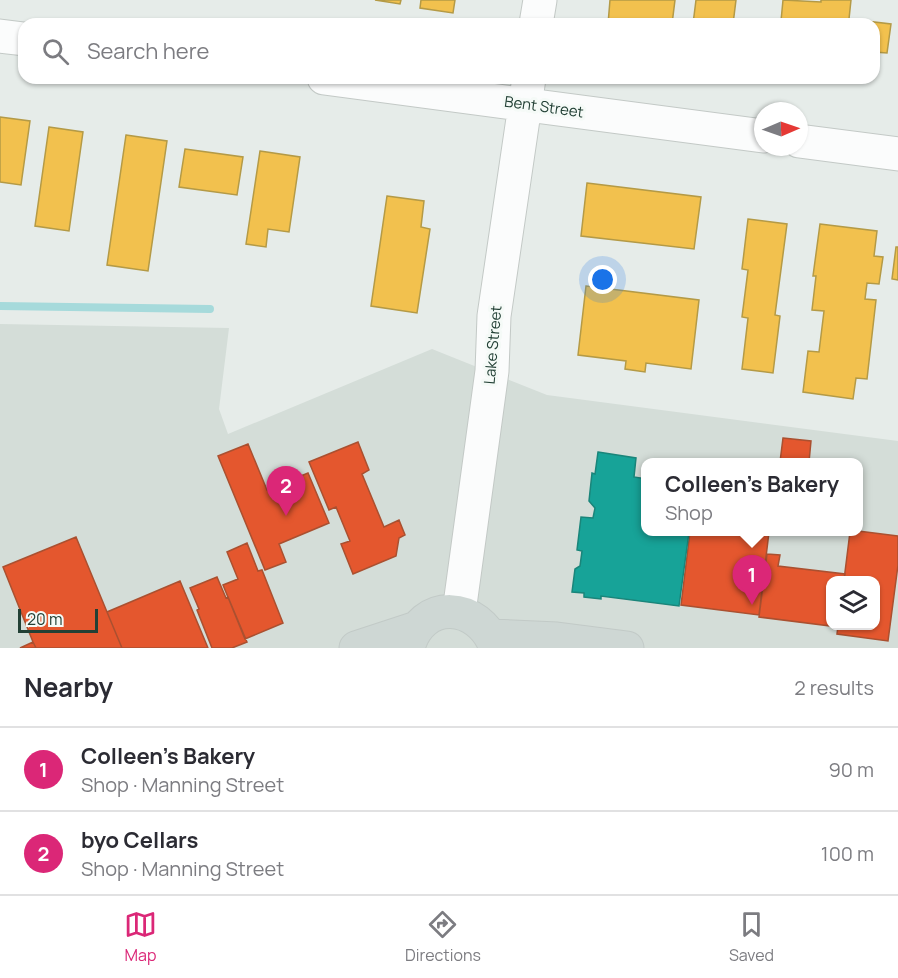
<!DOCTYPE html>
<html lang="en">
<head>
<meta charset="utf-8">
<style>
	body { margin:0; font-family:Manrope,sans-serif; background:#f7f7f7; color:#2b2b33 }
	.controls { position:absolute; right:18px; bottom:18px; display:grid; overflow:hidden; border-radius:12px; box-shadow:0 2px 4px #0004 }
	.controls button { width:54px; height:54px; display:grid; place-items:center; padding:0; border:0; border-bottom:2px solid #e1e1e2; background:#fff; color:#2b2b33; font:30px sans-serif }
	.compass { position:absolute; left:754px; top:102px; width:54px; height:54px; border-radius:50%; background:#fff; box-shadow:0 2px 4px #0004; rotate:88deg }
	.scale { position:absolute; left:18px; bottom:15px; width:80px; box-sizing:border-box; padding-left:6px; border:3px solid #224035; border-top:0; font-size:16px; line-height:21px; white-space:nowrap; color:#224035; -webkit-text-stroke:4px #f5faf7; paint-order:stroke }
	.you { position:absolute; left:603px; top:280px; width:21px; height:21px; margin:-15px; border:4px solid #fff; border-radius:50%; background:#1a73e8; box-shadow:0 0 0 9px #1a73e833 }
	.badge { display:grid; place-items:center; width:39px; height:39px; border-radius:50%; background:#db2777; color:#fff; font-size:20px; font-weight:700 }
	.pin { position:absolute; translate:-50% -50px; filter:drop-shadow(0 2px 3px #0008) }
	.pin::after { content:''; position:absolute; top:32px; width:21px; height:18px; background:inherit; clip-path:polygon(0 0,100% 0,50% 100%) }
	.popup { position:absolute; left:641px; top:458px; width:222px; height:78px; box-sizing:border-box; display:grid; place-content:center; border-radius:12px; background:#fff; filter:drop-shadow(0 2px 4px #0005); font-size:20px; white-space:nowrap; color:#7c7c81 }
	.popup b { font-size:22px; color:#2b2b33 }
	.popup::after { content:''; position:absolute; left:50%; top:100%; margin-left:-12px; border:12px solid transparent; border-top-color:#fff }
	.list { margin:0; padding:0; list-style:none }
	h2 { display:flex; justify-content:space-between; align-items:center; height:78px; margin:0; padding:0 24px; font-size:26px }
	h2 small { font-size:20px; font-weight:400; color:#7c7c81 }
	.list li { display:grid; grid-template-columns:39px 1fr auto; gap:18px; align-items:center; box-sizing:border-box; height:84px; padding:0 24px; border-top:2px solid #e1e1e2 }
	.list b { display:block; font-size:22px; white-space:nowrap }
	.list p { margin:0; font-size:20px; white-space:nowrap; color:#7c7c81 }
	.list em { font-size:20px; font-style:normal; color:#7c7c81 }
	.icon { flex:none; width:33px; height:33px; fill:none; stroke:currentColor; stroke-width:2; stroke-linecap:round; stroke-linejoin:round }
	.map { position:relative; flex:none; width:898px; height:648px; overflow:hidden }
	.search { position:absolute; background:#fff; box-shadow:0 2px 4px #0004; left:18px; right:18px; top:18px; height:66px; display:flex; align-items:center; gap:15px; box-sizing:border-box; padding:0 21px; border-radius:18px; color:#7c7c81; font-size:22px }
	.sheet { height:246px; background:#fff }
	nav { display:flex; justify-content:space-around; align-items:center; box-sizing:border-box; height:84px; border-top:2px solid #e1e1e2; background:#fff; font-size:16px; color:#7c7c81 }
	nav a { display:grid; justify-items:center; gap:3px }
	nav .on { color:#db2777 }
	.map>svg:first-child { display:block }
	.built { fill:#d4ddd8; fill-rule:evenodd }
	.homes { fill:#f2c14e; stroke:#b49a46; stroke-width:1.5 }
	.shops { fill:#e4572e; stroke:#aa5030; stroke-width:1.5 }
	.public { fill:#17a398; stroke:#1a857a; stroke-width:1.5 }
	.lines { fill:none; stroke-linecap:round; stroke-linejoin:round }
	.stream { stroke:#a6dadb; stroke-width:8 }
	.minor-casing { stroke:#c3c9c6; stroke-width:35 }
	.major-casing { stroke:#c2cac7; stroke-width:35 }
	.minor { stroke:#fbfcfc; stroke-width:33 }
	.major { stroke:#ced7d4; stroke-width:33 }
	.labels { text-anchor:middle; stroke-width:6; stroke-linejoin:round; paint-order:stroke }
	.street-label { font-size:15px; fill:#224035; stroke:#f5faf7 }
</style>
</head>
<body>
<div class="map">
<svg width="898" height="648" viewBox="0 0 898 648">
	<rect width="100%" height="100%" fill="#e6ece9"/>
	<path class="built" d="M0 324 229 328 219 409 228 434 432 349 547 395 898 441V648H0ZM646 462H858V532H646ZM830 580H876V626H830Z"/>
	<path class="homes" d="M375 0H401L400 4Z
		M421 0H455L453 13 420 8Z
		M610 0H675L672 24H608Z
		M696 0H736L733 24H693Z
		M783 0 821 2V0H851L849 19 891 24 887 53 874 52V24H767L768 19 781 21Z
		M0 117 30 121 21 185 0 182Z
		M49 127 83 132 69 231 35 226Z
		M126 135 167 141 148 271 107 265Z
		M185 149 243 157 237 195 179 187Z
		M260 151 300 157 289 232 268 229 266 247 246 244Z
		M587 183 701 197 694 249 581 236Z
		M387 196 424 201 421 227 430 229 417 313 371 306Z
		M748 219 787 224 775 315 780 316 773 373 742 369 748 318 742 317 748 270 742 269Z
		M820 224 877 231 874 256 883 257 879 284 867 283 865 299 876 300 867 379 856 378 853 399 803 392 808 351 819 352 824 311 812 310 816 276H813Z
		M896 247H898V280L892 279Z
		M586 286 699 300 691 369 646 363 645 372 625 369 626 361 578 355Z"/>
	<path class="shops" d="M783 438 811 441 809 462H780Z
		M358 442 369 470 362 474 384 527 399 520 405 535 399 538 396 556 353 574 341 544 350 541 336 507 329 510 309 462Z
		M248 444 267 490 308 473 329 523 279 544 286 562 265 570 218 456Z
		M858 531 898 536V565L888 641 837 634 838 626H876V580H844L850 532Z
		M690 532H769L759 615 681 605Z
		M76 537 107 612 122 648H36L33 642 3 567Z
		M247 543 258 571 262 570 283 623 245 639 223 585 238 579 227 552Z
		M767 554 780 555 778 566 845 574 844 580H830V626L838 627 759 617Z
		M217 577 226 598 228 597 247 642 232 648H212L197 610 199 609 190 588Z
		M180 581 208 648H122L107 612Z
		M33 642 36 648H20Z"/>
	<path class="public" d="M598 452 636 458 634 477 646 479V532H689L679 606 601 596V599L584 597V593L572 592 575 569 580 566 582 551 577 550 581 517 593 518 595 508 589 501 592 473 595 474Z"/>
	<g class="lines">
		<path class="stream" d="M0 306 210 309"/>
		<defs>
			<path id="minor" d="M536 24 540 0
				M0 36 24 39
				M324 78 763 136
				M799 141 898 154
				M459 612 492 371 494 316 529 78"/>
			<path id="major" d="M491 636 557 639 627 648
				M356 648 417 628
				M408 648C421 598 479 601 496 648"/>
		</defs>
		<use href="#minor" class="minor-casing"/>
		<use href="#major" class="major-casing"/>
		<use href="#minor" class="minor"/>
		<use href="#major" class="major"/>
	</g>
	<g class="labels">
		<g class="street-label">
			<text transform="translate(544 107) rotate(8)" y="5">Bent Street</text>
			<text transform="translate(493 345) rotate(-85)" y="5">Lake Street</text>
		</g>
	</g>
</svg>
<div class="controls">
<button><svg class="icon" aria-label="layers" viewBox="0 0 24 24"><path d="M12 4l9 5-9 5-9-5zM3 14l9 5 9-5"/></svg></button>
</div>
<svg class="compass" viewBox="-18 -18 36 36"><path d="M0-13l5 13h-10z" fill="#e53935"/><path d="M0 13l5-13h-10z" fill="#7c7c81"/></svg>
<div class="scale">20 m</div>
<div class="you"></div>
<div class="pin badge" style="left:752px;top:605px">1</div>
<div class="popup"><b>Colleen's Bakery</b>Shop</div>
<div class="pin badge" style="left:286px;top:516px">2</div>
<div class="search"><svg class="icon" aria-label="search" viewBox="0 0 24 24"><circle cx="10" cy="10" r="6"/><path d="M15 15l6 6"/></svg>Search here</div>
</div>
<section class="sheet">
<h2>Nearby<small>2 results</small></h2>
<ul class="list">
<li><span class="badge">1</span><div><b>Colleen's Bakery</b><p>Shop · Manning Street</p></div><em>90 m</em></li>
<li><span class="badge">2</span><div><b>byo Cellars</b><p>Shop · Manning Street</p></div><em>100 m</em></li>
</ul>
</section>
<nav>
<a class="on"><svg class="icon" aria-label="map" viewBox="0 0 24 24"><path d="M3 6l6-2 6 2 6-2v14l-6 2-6-2-6 2zM9 4v14M15 6v14"/></svg>Map</a>
<a><svg class="icon" aria-label="directions" viewBox="0 0 24 24"><path d="M12 3l9 9-9 9-9-9zM9 14v-3h6M13 9l2 2-2 2"/></svg>Directions</a>
<a><svg class="icon" aria-label="saved" viewBox="0 0 24 24"><path d="M7 4h10v16l-5-4-5 4z"/></svg>Saved</a>
</nav>
</body>
</html>
